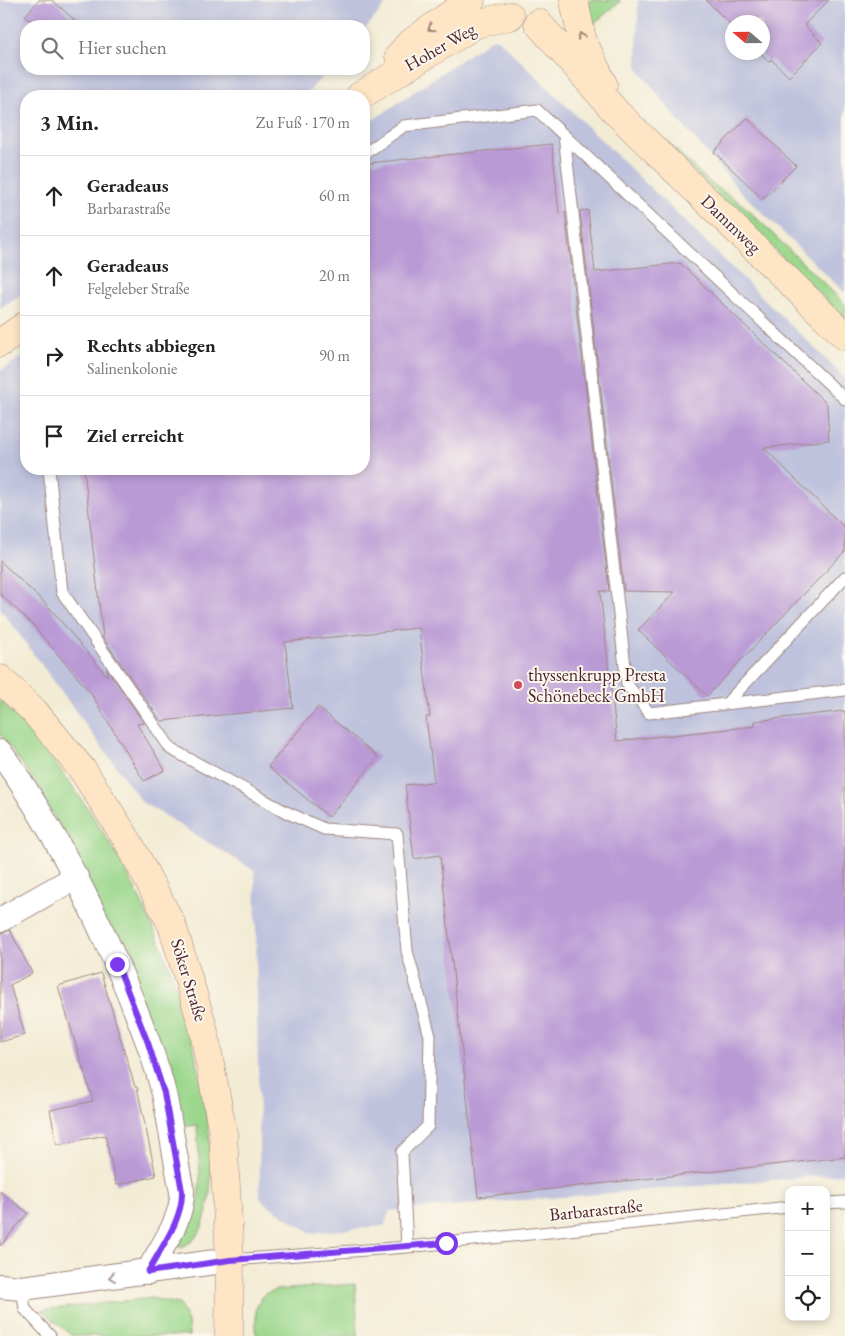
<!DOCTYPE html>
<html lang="de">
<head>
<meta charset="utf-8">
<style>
	body { margin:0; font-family:"EB Garamond",serif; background:#f6f6f6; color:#222 }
	.controls { position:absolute; right:15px; bottom:15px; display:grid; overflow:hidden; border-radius:10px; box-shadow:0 2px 8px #0003 }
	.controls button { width:45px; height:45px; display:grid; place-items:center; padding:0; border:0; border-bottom:1px solid #e0e0e0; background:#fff; color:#222; font:25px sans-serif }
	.compass { position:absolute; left:725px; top:15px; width:45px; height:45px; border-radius:50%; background:#fff; box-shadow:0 2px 8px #0003; rotate:290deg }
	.stop { position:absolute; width:15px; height:15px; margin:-11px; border:4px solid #7c3aed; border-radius:50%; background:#fff }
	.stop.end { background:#7c3aed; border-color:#fff; box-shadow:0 1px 5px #0008 }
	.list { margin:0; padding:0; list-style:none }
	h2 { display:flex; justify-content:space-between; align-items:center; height:65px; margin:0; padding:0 20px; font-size:21px }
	h2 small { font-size:16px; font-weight:400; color:#767676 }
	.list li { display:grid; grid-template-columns:32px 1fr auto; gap:15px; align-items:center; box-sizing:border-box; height:80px; padding:0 20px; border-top:1px solid #e0e0e0 }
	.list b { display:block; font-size:19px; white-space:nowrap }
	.list p { margin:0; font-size:16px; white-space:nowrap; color:#767676 }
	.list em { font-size:16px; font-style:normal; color:#767676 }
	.icon { flex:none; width:28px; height:28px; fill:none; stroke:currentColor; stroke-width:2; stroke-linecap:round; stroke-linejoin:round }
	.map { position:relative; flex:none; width:845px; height:1336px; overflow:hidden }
	.search { position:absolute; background:#fff; box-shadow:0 2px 8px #0003; left:20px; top:20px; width:350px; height:55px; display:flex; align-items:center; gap:12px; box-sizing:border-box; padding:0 18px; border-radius:20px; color:#767676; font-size:19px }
	.panel { position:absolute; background:#fff; box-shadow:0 2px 8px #0003; left:20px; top:90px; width:350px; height:385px; border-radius:20px }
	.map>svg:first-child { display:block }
	.industrial { fill:#bfc2dd; fill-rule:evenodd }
	.green { fill:#9bd78c; stroke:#727b5c }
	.building { fill:#ba9ad5 }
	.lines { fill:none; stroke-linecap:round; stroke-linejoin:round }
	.lane-casing { stroke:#9e8680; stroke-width:13 }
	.street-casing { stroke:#9e8680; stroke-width:26 }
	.secondary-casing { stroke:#9e8680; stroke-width:29 }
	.lane { stroke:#fff; stroke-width:11 }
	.street { stroke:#fff; stroke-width:24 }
	.secondary { stroke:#fde5c5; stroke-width:28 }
	.oneway { stroke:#a48278 }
	.oneway2 { stroke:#ae9aa0 }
	.route { stroke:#7c3aed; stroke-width:6 }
	.poi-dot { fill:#d1495b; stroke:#fbf7ec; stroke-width:2 }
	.labels { text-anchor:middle; stroke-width:4; stroke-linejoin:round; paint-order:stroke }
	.street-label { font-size:18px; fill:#4a1f2b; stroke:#fbf7ec }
	.poi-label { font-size:18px; fill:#4a1f2b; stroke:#fbf7ec; text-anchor:start }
</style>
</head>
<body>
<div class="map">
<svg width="845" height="1336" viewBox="0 0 845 1336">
	<rect width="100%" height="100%" fill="#fbf7ec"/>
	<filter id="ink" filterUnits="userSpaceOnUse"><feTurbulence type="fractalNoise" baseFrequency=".02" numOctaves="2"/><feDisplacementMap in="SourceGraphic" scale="10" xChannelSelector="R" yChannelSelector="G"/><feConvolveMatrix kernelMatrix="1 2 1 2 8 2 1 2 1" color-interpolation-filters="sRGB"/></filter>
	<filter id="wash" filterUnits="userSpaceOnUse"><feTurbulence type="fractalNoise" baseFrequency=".0096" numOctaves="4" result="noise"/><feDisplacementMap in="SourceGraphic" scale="20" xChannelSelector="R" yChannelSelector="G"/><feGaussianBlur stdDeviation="1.12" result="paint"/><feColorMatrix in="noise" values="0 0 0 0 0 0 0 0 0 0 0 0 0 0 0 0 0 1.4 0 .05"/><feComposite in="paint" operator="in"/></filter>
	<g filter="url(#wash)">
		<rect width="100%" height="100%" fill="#f3ecd5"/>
		<path class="industrial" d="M0 0H386L384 7 364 30V26H26V69H329L305 96H26V291L0 308Z
			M638 0H845V293L739 190 668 108 637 67ZM732 22H762V52H732Z
			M493 38 499 40 845 378V1174L390 1211 384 1226 311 1233 263 1202 260 1197 255 871 142 802 0 608V371L26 354V469H364V126Z"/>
		<path class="green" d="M590 0H620V2L588 28Z
			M666 141 708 181 744 206 845 304V318L664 143Z
			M0 700C116 821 195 978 210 1146 212 1173 212 1206 200 1231 197 1239 188 1244 180 1248L178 1239 198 1201 200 1175 197 1125 180 1127 85 871 31 776 0 734Z
			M355 1284 358 1336H256V1308L264 1294 276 1290Z
			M151 1298 179 1304 188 1322 189 1336H72L42 1310Z"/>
		<g id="blocks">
			<path class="building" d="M39 0H52L81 26H37L25 16Z
				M706 0H829L804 25 822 43 789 77 771 59 769 62 760 52H762V22H732V26Z
				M747 118 796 166 763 199 714 152Z
				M552 144 559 213 565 212 609 591H600L617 741 755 726V721L845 711V1157L478 1197 440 855 414 859 405 785 434 782 426 717H430L419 628 285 642 293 708 161 721 103 638 84 469H364V173L370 168 369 163Z
				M588 210 595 272 680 263 827 404 829 440 764 448 845 528V551L707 696 638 630 675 592 624 591 580 211Z
				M0 561 48 606 107 676V669L144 723 137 724 165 770 144 781 90 692 31 623 0 594Z
				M318 707 378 757 329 817 268 767Z
				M10 930 32 973 10 985 25 1035 0 1042V934Z
				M101 973 135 1087H137L156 1176 116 1185 105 1135 57 1145 50 1110 93 1101 58 986Z
				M0 1191 28 1213 0 1246Z"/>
		</g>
	</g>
	<g filter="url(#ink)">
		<use href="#blocks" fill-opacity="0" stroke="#9e8680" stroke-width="1"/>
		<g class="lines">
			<defs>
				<path id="lane" d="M564 135 627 684 649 713 845 690
					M364 154 404 126 537 110 845 399
					M49 469 62 592 171 749 286 812 324 829 397 834 407 951 430 1036 428 1126 402 1152 407 1247
					M726 704 845 577
					M826 1203 845 1202
					M230 1260 407 1247 789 1207
					M22 1288 25 1309 50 1336"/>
				<path id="street" d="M0 752C52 824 92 905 126 986 140 1021 155 1057 164 1094 171 1126 175 1159 182 1191 183 1220 161 1247 148 1272
					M0 920 76 877
					M0 1286 22 1288 230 1260"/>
				<path id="secondary" d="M574 1 582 39 603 84
					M538 23 616 112 845 336
					M399 56 409 44 471 0
					M360 96 476 24 510 16
					M0 343 26 325
					M0 679 34 711 84 772 129 843 172 925 203 1027 223 1133 230 1260 229 1336"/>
			</defs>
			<use href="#lane" class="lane-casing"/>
			<use href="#street" class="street-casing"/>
			<use href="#secondary" class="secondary-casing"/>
			<use href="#lane" class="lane"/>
			<use href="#street" class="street"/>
			<use href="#secondary" class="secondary"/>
		</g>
		<defs><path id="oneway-chevron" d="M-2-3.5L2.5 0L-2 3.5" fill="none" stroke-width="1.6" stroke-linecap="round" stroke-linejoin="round" transform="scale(1.25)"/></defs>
		<g class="oneway">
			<use href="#oneway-chevron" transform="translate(431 28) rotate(145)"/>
			<use href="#oneway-chevron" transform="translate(581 36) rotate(-111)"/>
		</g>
		<use class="oneway2" href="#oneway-chevron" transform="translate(112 1277) rotate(173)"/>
	</g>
	<g class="lines" filter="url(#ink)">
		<path class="route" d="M117 964 148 1043 164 1093 182 1191C183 1220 161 1247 148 1272L230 1260 446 1243"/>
	</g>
	<circle class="poi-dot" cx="518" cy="685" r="5"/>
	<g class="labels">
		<g class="street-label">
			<text transform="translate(440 47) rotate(-30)" y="6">Hoher Weg</text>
			<text transform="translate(731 224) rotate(44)" y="6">Dammweg</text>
			<text transform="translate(189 980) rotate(73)" y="6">Söker Straße</text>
			<text transform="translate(596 1210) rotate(-6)" y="6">Barbarastraße</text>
		</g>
		<g class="poi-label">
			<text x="528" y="681">thyssenkrupp Presta<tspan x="528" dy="21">Schönebeck GmbH</tspan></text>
		</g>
	</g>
</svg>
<div class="controls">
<button>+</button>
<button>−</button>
<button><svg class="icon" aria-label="locate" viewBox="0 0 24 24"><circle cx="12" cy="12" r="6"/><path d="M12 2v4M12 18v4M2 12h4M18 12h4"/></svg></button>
</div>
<svg class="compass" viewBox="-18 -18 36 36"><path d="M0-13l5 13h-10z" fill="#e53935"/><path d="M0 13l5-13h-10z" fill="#767676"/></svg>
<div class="stop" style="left:446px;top:1243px"></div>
<div class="stop end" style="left:117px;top:964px"></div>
<div class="search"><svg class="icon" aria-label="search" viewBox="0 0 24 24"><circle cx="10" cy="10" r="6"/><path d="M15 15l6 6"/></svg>Hier suchen</div>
<section class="panel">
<h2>3 Min.<small>Zu Fuß · 170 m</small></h2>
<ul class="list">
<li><svg class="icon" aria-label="ahead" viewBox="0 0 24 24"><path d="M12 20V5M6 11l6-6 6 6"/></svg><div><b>Geradeaus</b><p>Barbarastraße</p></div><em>60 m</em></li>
<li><svg class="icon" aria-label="ahead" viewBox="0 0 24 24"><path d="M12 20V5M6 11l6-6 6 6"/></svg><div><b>Geradeaus</b><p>Felgeleber Straße</p></div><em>20 m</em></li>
<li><svg class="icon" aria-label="right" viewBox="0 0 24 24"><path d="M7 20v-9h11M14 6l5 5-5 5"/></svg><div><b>Rechts abbiegen</b><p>Salinenkolonie</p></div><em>90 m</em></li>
<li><svg class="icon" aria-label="arrive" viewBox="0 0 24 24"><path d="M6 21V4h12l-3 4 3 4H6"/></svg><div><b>Ziel erreicht</b></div></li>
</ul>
</section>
</div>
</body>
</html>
